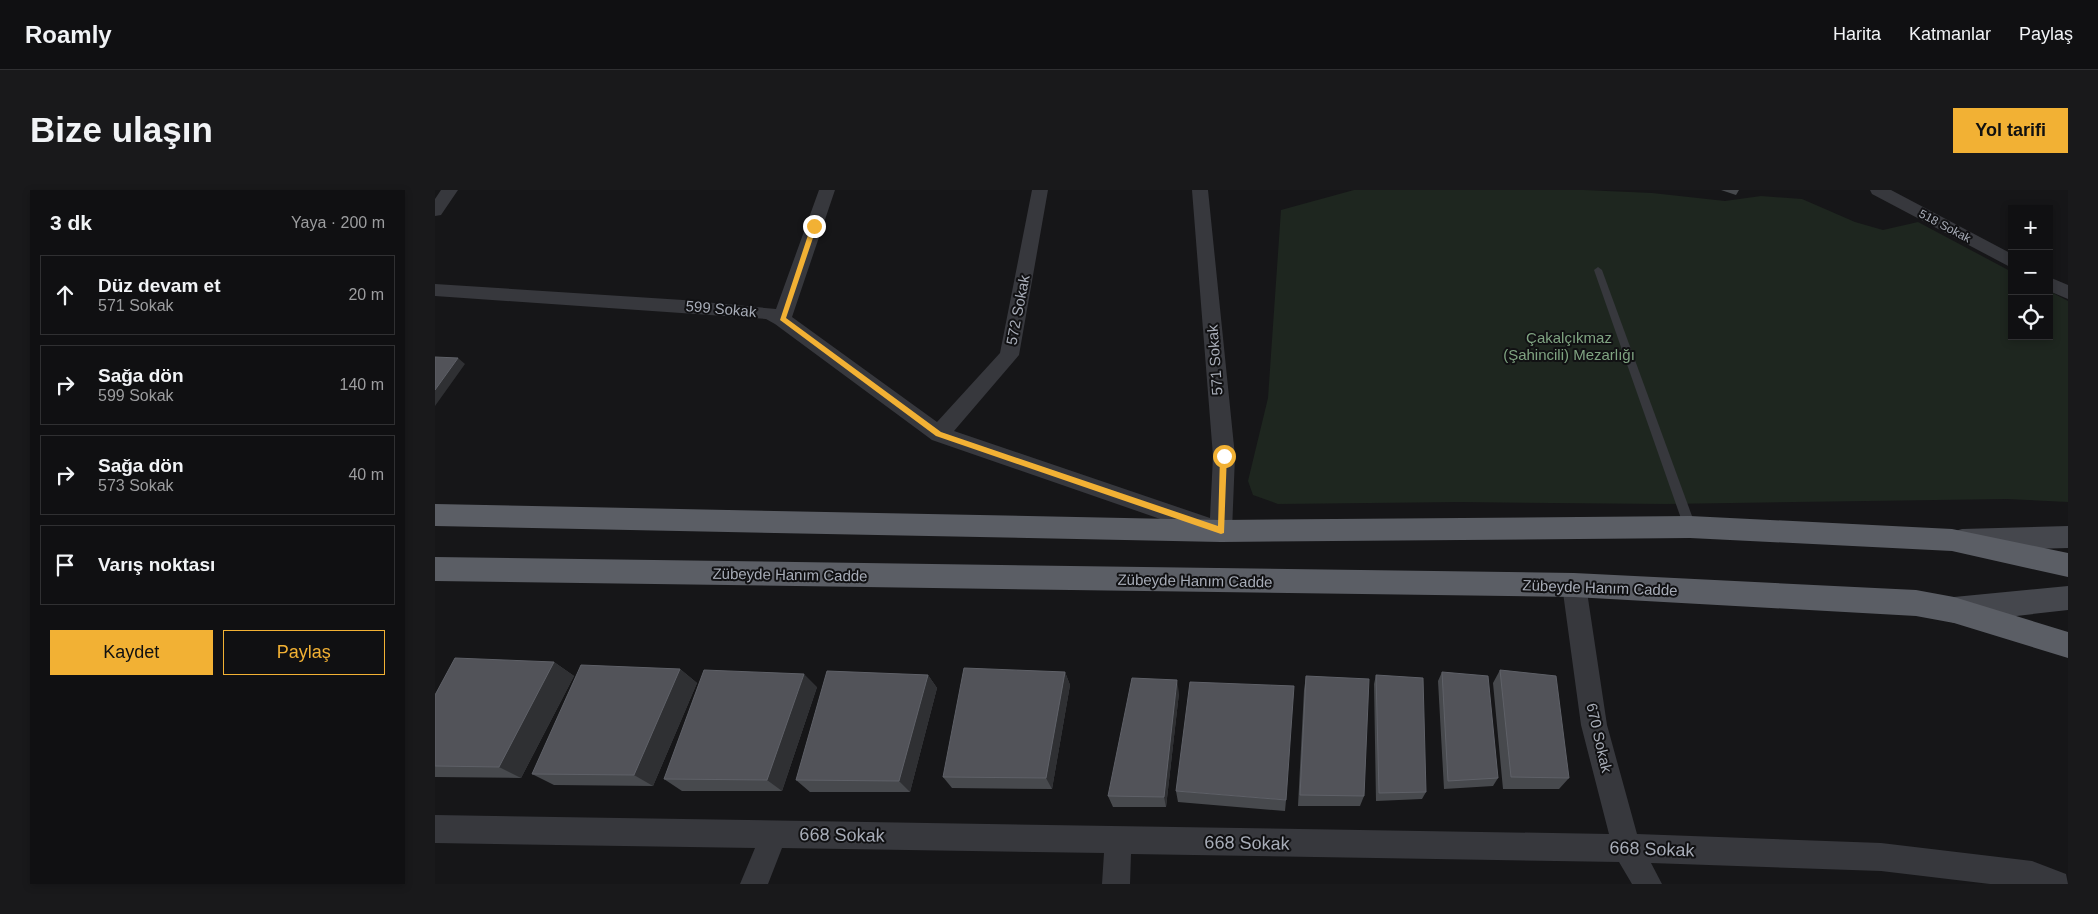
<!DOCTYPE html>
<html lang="tr">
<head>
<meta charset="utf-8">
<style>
	body { margin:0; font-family:Arial,sans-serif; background:#19191b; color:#f1f3f6 }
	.controls { position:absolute; right:15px; top:15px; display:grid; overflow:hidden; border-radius:0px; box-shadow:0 2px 8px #0003 }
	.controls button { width:45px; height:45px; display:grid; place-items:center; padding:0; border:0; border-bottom:1px solid #303032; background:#101012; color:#f1f3f6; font:25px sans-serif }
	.stop { position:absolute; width:15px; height:15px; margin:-11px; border:4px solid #f2b134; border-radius:50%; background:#fff }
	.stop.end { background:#f2b134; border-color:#fff; box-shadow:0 1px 5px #0008 }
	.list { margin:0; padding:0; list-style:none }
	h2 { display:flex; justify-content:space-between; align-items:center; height:65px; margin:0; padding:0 20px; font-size:21px }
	h2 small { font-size:16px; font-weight:400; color:#9c9d9f }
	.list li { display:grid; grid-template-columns:32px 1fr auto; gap:15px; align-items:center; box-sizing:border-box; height:80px; margin:0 10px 10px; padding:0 10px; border:1px solid #303032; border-radius:0px }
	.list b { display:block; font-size:19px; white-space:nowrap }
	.list p { margin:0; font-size:16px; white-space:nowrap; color:#9c9d9f }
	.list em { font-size:16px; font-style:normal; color:#9c9d9f }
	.actions { display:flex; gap:10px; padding:15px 20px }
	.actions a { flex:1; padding:11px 0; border:1px solid #f2b134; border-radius:0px; text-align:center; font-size:18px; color:#f2b134 }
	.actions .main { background:#f2b134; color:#111 }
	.icon { flex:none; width:28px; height:28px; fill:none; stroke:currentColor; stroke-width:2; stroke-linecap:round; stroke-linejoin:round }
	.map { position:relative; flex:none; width:1633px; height:694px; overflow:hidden; border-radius:0px }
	header { display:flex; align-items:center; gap:30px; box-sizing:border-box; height:70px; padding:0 25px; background:#101012; border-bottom:1px solid #303032 }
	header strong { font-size:24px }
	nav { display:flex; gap:28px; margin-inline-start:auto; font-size:18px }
	.intro { display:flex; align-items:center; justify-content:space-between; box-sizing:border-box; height:120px; padding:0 30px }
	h1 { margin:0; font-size:35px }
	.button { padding:12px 22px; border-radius:0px; background:#f2b134; color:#111; font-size:18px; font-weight:700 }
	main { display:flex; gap:30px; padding:0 30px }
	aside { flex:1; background:#101012; border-radius:0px; box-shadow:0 2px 8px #0003 }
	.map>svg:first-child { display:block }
	.green { fill:#1e261f }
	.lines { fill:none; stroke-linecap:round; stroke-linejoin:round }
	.service { fill:#37383d; fill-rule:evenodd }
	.minor { fill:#37383d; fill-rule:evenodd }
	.secondary { fill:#45474d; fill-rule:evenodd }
	.trunk { fill:#5b5e65; fill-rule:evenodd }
	.wall { fill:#47494d }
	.shaded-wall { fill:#2f3033 }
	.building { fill:#525359; stroke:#5f6168 }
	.route { fill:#f2b134 }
	.labels { text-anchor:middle; stroke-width:4; stroke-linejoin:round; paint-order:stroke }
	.far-street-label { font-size:12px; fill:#a8adb8; stroke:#111113 }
	.street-label { font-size:15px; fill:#a8adb8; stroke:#111113 }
	.park-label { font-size:15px; fill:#7fa381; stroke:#111113 }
	.near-street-label { font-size:18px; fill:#a8adb8; stroke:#111113 }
</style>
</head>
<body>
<header>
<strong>Roamly</strong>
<nav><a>Harita</a><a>Katmanlar</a><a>Paylaş</a></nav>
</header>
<div class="intro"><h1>Bize ulaşın</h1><a class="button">Yol tarifi</a></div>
<main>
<aside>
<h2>3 dk<small>Yaya · 200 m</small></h2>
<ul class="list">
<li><svg class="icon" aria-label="ahead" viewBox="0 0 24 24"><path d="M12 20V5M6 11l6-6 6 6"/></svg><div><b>Düz devam et</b><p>571 Sokak</p></div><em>20 m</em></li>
<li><svg class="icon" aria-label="right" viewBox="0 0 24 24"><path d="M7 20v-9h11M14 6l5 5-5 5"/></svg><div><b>Sağa dön</b><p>599 Sokak</p></div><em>140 m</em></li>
<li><svg class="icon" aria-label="right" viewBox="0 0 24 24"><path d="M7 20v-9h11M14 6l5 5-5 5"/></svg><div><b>Sağa dön</b><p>573 Sokak</p></div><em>40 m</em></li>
<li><svg class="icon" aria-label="arrive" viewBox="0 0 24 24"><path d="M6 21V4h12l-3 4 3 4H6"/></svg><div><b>Varış noktası</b></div></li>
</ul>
<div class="actions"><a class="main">Kaydet</a><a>Paylaş</a></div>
</aside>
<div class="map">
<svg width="1633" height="694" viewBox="0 0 1633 694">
	<rect width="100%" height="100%" fill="#161618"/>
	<path class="green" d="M919 0H1149L1217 3 1290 11 1326 6 1367 9 1420 32 1448 40 1483 32 1577 82V146H1614V101L1633 111V312L1572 309 1231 314 1024 312 843 314 818 305 813 291 833 208 846 20Z"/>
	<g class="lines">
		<path class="service" d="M1163 77 1167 80 1261 337 1259 340H1251L1249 337 1159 80Z"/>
		<path class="minor" d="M6 0H23L6 25 0 26V9Z
			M384 0H400L357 127 502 232 565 163 597 0H613L584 165 519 241 775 328 778 266 757 0H773L800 266 797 341 794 348 786 350 497 250 340 134 331 129 0 106V94L248 110 341 119Z
			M1435 0H1456L1577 64V78L1437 4Z
			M1614 87 1633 95V109L1614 101Z
			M1139 385 1147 388 1151 395 1172 535 1202 644 1446 653 1597 671 1631 684 1633 694H1555L1446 681 1216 673 1227 694H1197L1184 672 696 664 695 694H667L669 663 347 658 333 694H305L320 658 0 653V625L1174 644 1146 535 1127 395 1131 388Z"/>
		<path class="secondary" d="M1633 336V358L1527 361 1517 358 1513 350 1517 342 1527 339Z
			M1633 396V420L1519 433 1509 429 1504 420 1509 411 1519 407Z"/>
		<path class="trunk" d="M0 314 786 330 1255 326 1517 339 1633 363V387L1517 361 1255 348 786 352 0 336Z
			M0 367 1139 383 1481 400 1519 407 1633 442V468L1519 433 1481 426 1139 407 0 391Z"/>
	</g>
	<path class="wall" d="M1286 0H1304L1301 5Z
		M119 472 139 486 86 588 0 587V505Z
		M245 479 262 493 218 596 119 595 97 584Z
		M1065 480 1134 588 1124 599H1068L1058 493Z
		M630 482 635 495 617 599 517 598 508 587Z
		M1007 482 1063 588 1058 596 1009 599 1003 491Z
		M493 485 502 498 475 602H375L361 590Z
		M941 485 991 602 987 609 941 611 939 494Z
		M871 486 929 606 925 616H863L869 500Z
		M382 497 347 601H247L229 589Z
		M744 503 731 617H678L673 606Z
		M741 601 851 610 850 621 743 612Z"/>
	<path class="shaded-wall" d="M23 168 30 174 0 216V200Z
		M119 472 139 486 86 588 64 577Z
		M245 479 262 493 218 596 199 585Z
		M630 482 635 495 617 599 611 588Z
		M369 484 382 497 347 601 332 590Z
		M493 485 502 498 475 602 464 591Z
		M742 490 744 503 731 617 729 607Z"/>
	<path class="building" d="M0 167 23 168 0 200Z
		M20 468 119 472 64 577 0 576V505Z
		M146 475 245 479 199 585 97 584Z
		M529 478 630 482 611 588 508 587Z
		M269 480 369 484 332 590 229 589Z
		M1065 480 1121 486 1134 588 1076 587Z
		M392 481 493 485 464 591 361 590Z
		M1007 482 1053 486 1063 588 1013 591Z
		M941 485 988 488 991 602 944 603Z
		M871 486 934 489 929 606 865 605Z
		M697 488 742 490 729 607 673 606Z
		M755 492 859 496 851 610 741 601Z"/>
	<path class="route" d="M379 35 382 36 351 128 506 242 783 336 785 266 789 263 792 264 789 343 786 344 501 246 345 130 376 36Z"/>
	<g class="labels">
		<g class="far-street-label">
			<text transform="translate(1510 36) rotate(28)" y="4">518 Sokak</text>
		</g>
		<g class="street-label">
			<text transform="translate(286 119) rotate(5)" y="5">599 Sokak</text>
			<text transform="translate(583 120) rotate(-79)" y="5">572 Sokak</text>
			<text transform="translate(780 170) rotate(-94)" y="5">571 Sokak</text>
			<text transform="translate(355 385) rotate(1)" y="5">Zübeyde Hanım Cadde</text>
			<text transform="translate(760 391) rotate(1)" y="5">Zübeyde Hanım Cadde</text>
			<text transform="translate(1165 398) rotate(2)" y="5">Zübeyde Hanım Cadde</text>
			<text transform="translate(1164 548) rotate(77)" y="5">670 Sokak</text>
		</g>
		<g class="park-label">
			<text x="1134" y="153">Çakalçıkmaz<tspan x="1134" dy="17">(Şahincili) Mezarlığı</tspan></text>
		</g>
		<g class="near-street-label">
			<text transform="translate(407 645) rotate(1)" y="6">668 Sokak</text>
			<text transform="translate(812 653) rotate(1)" y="6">668 Sokak</text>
			<text transform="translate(1217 659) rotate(2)" y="6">668 Sokak</text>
		</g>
	</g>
</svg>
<div class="controls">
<button>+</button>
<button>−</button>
<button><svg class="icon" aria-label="locate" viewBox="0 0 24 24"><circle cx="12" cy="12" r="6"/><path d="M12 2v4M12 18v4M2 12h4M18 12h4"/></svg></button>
</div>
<div class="stop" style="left:789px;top:266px"></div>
<div class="stop end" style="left:379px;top:36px"></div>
</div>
</main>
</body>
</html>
